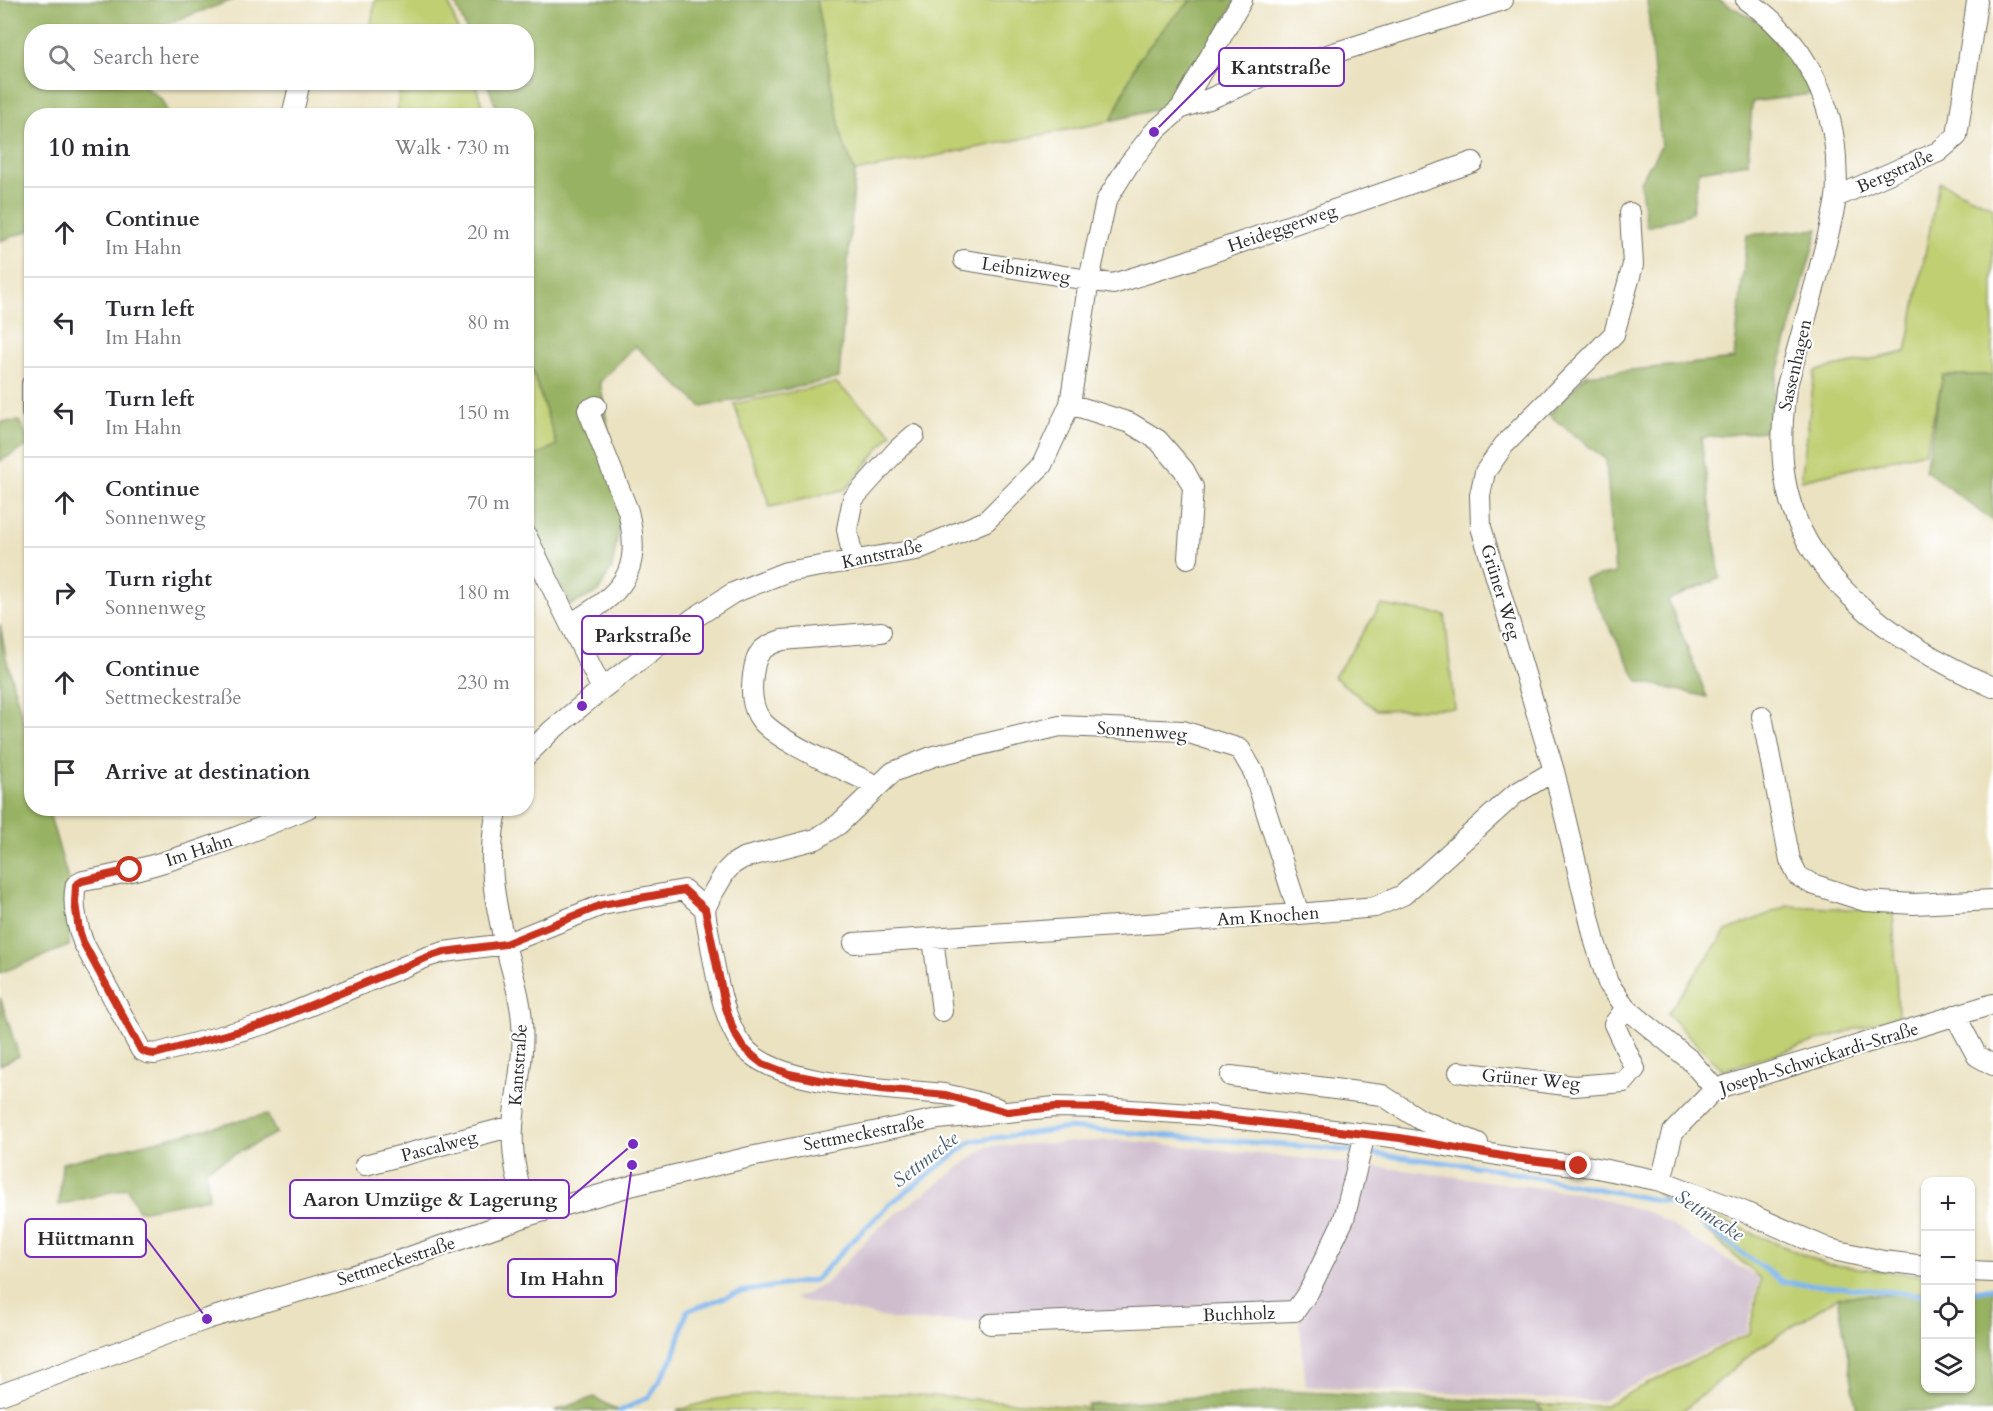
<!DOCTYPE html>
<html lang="en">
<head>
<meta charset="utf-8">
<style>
	body { margin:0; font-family:Cardo,serif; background:#f2f2f3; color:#2b2b33 }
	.controls { position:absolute; right:18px; bottom:18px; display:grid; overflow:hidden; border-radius:12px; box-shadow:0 2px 4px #0004 }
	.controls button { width:54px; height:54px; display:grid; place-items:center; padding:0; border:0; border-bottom:2px solid #e1e1e2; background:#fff; color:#2b2b33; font:30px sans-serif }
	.stop { position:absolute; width:18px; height:18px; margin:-14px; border:4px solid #c8321e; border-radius:50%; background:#fff }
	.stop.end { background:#c8321e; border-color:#fff; box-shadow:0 2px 6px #0008 }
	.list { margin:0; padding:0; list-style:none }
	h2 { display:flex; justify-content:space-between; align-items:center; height:78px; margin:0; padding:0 24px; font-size:26px }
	h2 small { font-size:20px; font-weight:400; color:#7c7c81 }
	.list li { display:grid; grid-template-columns:39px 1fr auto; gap:18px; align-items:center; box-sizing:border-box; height:90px; padding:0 24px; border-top:2px solid #e1e1e2 }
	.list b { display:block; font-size:22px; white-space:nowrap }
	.list p { margin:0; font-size:20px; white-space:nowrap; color:#7c7c81 }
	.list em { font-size:20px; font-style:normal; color:#7c7c81 }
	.icon { flex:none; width:33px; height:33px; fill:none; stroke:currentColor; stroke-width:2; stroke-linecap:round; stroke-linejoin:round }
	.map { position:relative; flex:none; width:1993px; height:1411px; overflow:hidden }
	.search { position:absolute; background:#fff; box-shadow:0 2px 4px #0004; left:24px; top:24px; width:510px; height:66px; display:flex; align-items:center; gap:15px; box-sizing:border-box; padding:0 21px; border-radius:24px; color:#7c7c81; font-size:22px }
	.panel { position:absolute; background:#fff; box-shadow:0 2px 4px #0004; left:24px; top:108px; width:510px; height:708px; border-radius:24px }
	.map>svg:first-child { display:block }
	.industrial { fill:#cfbdce }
	.green { fill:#c0cf72; stroke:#767d4e; stroke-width:1.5 }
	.forest { fill:#98b264; stroke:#626e48; stroke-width:1.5 }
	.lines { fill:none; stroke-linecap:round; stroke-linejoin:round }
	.stream { stroke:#7fb6ee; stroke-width:5 }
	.minor-casing { stroke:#6e6b60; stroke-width:22 }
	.minor { stroke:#fff; stroke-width:20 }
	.route { stroke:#c8321e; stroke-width:8 }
	.labels { text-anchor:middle; stroke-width:4.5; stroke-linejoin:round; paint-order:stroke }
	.street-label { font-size:18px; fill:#2b2b2b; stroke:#fff }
	.water-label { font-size:20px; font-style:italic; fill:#485c6f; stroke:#fff }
	.leader { fill:none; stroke:#7b2cbf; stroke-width:2 }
	.callout-dot { fill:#7b2cbf; stroke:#fff; stroke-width:2 }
	.callout { fill:#fff; stroke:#7b2cbf; stroke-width:2 }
	.callout-label { font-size:20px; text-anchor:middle; font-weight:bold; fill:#2b2b2b }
</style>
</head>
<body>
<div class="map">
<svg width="1993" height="1411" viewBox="0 0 1993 1411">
	<rect width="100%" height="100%" fill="#fff"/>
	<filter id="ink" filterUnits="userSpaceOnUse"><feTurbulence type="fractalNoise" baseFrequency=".0167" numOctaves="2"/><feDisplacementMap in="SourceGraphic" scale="12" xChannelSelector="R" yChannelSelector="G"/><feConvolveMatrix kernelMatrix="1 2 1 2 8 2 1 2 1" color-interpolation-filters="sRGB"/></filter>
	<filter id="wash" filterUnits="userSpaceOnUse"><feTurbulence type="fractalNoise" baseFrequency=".008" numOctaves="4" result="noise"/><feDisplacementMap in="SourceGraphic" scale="24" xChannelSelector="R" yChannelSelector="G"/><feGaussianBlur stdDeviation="1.35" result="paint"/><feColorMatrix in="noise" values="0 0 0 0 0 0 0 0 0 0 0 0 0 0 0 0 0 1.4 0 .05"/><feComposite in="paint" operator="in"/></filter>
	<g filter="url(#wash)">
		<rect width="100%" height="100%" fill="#ebe2c1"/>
		<path class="industrial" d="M1119 1140 1348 1163 1579 1193 1651 1213 1759 1279 1746 1332 1601 1401 1306 1386 1299 1319 902 1321 794 1299 824 1285 879 1227 988 1146Z"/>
		<path class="green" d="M375 0H448L458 31H370Z
			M816 0H1192L1170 21 1138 60 1111 121 855 172 842 139Z
			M400 82 475 83 485 115H397Z
			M1939 182 1993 207V375L1943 376 1925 452 1801 480 1815 371 1906 352Z
			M526 353 557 445 527 460H526Z
			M836 383 892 433 846 489 770 507 734 404Z
			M1381 605 1445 615 1454 708 1376 710 1334 677Z
			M1788 906 1893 911 1898 1016 1723 1070 1667 1014 1726 931Z
			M1655 1192 1825 1264 1925 1276V1292L1838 1297 1756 1350 1683 1411H1544L1537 1405 1604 1406 1749 1333 1761 1279 1691 1217Z
			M775 1393 906 1394 1088 1408 1087 1411H676L717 1399Z"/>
		<path class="forest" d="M0 0H233L151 29 128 25 129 31 32 32V82L140 83 161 99 169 115 32 116 31 230 0 241Z
			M454 0H816L842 139 855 172 839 378 702 407 635 346 600 382 622 510 612 568 598 592 571 605 527 518V460L557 445 527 353 526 116 499 115 487 83 526 82V32L467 31Z
			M1192 0H1236L1177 104 1111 121 1138 60 1170 21Z
			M1647 0H1719L1760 22 1802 75 1811 94 1752 102 1748 163 1699 171 1692 213 1647 227 1640 182 1661 146Z
			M1818 229 1774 387 1772 430 1701 438 1720 578 1668 600 1707 697 1638 681 1584 579 1615 573 1606 460 1549 415 1586 375 1734 359 1747 235Z
			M1943 375H1993V521L1925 470Z
			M19 421 31 444 0 461V422Z
			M0 624 6 658 31 750 32 808 48 809 71 890 69 946 0 973Z
			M0 997 19 1056 0 1065Z
			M267 1114 276 1133 206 1169 209 1198 139 1211 127 1188 59 1205 62 1163Z
			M1993 1289V1411H1857L1838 1297 1925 1292 1926 1388H1970L1971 1290Z
			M1282 1391 1535 1403 1543 1411H1088V1405Z
			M594 1397 619 1411H554Z"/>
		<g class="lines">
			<path class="stream" d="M1970 1292 1993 1288
				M620 1411 650 1396 674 1356 687 1311 740 1292 815 1280 854 1239 890 1204 972 1141 1069 1128 1323 1148 1482 1167 1672 1203 1783 1282 1926 1295"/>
		</g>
	</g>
	<g filter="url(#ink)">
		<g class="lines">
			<defs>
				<path id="minor" d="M1746 0C1800 36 1831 93 1836 157 1836 171 1838 185 1836 198 1832 224 1824 249 1818 274 1807 313 1797 351 1786 389 1783 413 1781 438 1783 462 1791 575 1899 646 1993 687
					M1181 108 1242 0
					M292 116 300 82
					M1836 197 1938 152 1957 136 1977 2
					M1630 213 1633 265 1614 334 1504 445 1485 472 1480 495 1481 527 1554 771 1595 942 1608 983 1626 1008 1690 1060 1715 1089
					M964 260 1113 284 1187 261 1473 162
					M32 384V413
					M1070 404 1130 423 1158 440 1184 470 1193 487 1188 558
					M526 535 602 689
					M853 559 847 529 853 499 898 449 914 435
					M570 624C622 593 643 574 628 511L588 410 596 406
					M1762 716 1790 860 1798 876 1812 884 1865 901 1914 904 1993 900
					M526 756 551 731 602 689 694 618 733 593 786 572 916 550 986 521 1042 465 1070 404 1089 280 1106 201 1129 164 1154 132 1181 108 1209 99 1273 72 1503 0
					M877 786C850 772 778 742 761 720 751 707 751 691 753 675 756 652 761 647 782 640L881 632
					M308 808C235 839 161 868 83 881L76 885C72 902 77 925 83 942L141 1050 147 1053 155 1054 265 1024 427 957 444 952 505 944 602 905 684 890 705 909
					M498 808C485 856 495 905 507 952 513 975 521 999 522 1023 525 1059 515 1092 513 1127 511 1158 519 1187 527 1216
					M933 938 942 1011
					M854 943 1299 914 1375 907 1403 895 1515 794 1554 771
					M1955 1015 1977 1056 1993 1065
					M1459 1072 1574 1086 1624 1082 1635 1069 1614 1024 1626 1008
					M1231 1076 1382 1095 1421 1120 1478 1143
					M997 1108C980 1103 962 1097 944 1094 893 1088 775 1088 742 1045 720 1016 713 955 706 918L705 909 710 898 726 871 733 864 743 858 816 839 839 824 893 772 934 756 1060 726 1183 731 1240 749 1254 773 1299 914
					M365 1165 513 1126
					M1661 1181 1673 1132 1715 1089 1993 1004
					M1970 1271 1993 1272
					M990 1324 1295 1311 1309 1291 1344 1219 1365 1134
					M0 1395 207 1319 384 1266 527 1216 634 1185 750 1157 938 1119 1055 1107 1101 1108 1207 1115 1400 1138 1514 1158 1592 1167 1661 1181 1740 1210 1829 1249 1883 1261 1926 1266"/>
			</defs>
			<use href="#minor" class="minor-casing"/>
			<use href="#minor" class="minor"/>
		</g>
	</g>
	<g class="lines" filter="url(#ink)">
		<path class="route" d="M130 870 82 881 76 885 75 903 79 930 83 942 141 1050 147 1053 155 1054 265 1024 428 957 444 952 505 944 602 905 684 890 705 909 725 1005 734 1032 743 1047 754 1057 763 1064 789 1074 819 1080 881 1089 946 1095 1007 1112 1055 1107 1101 1108 1207 1116 1400 1138 1514 1158 1579 1166"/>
	</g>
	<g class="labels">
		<g class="street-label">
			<text transform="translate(1895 171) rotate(-24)" y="6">Bergstraße</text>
			<text transform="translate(1282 228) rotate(-19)" y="6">Heideggerweg</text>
			<text transform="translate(1026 270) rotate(9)" y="6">Leibnizweg</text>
			<text transform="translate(1795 365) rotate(-77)" y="6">Sassenhagen</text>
			<text transform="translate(882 554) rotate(-12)" y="6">Kantstraße</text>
			<text transform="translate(1501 592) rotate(73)" y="6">Grüner Weg</text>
			<text transform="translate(1142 731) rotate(4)" y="6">Sonnenweg</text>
			<text transform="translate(199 850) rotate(-18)" y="6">Im Hahn</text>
			<text transform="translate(1268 916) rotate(-4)" y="6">Am Knochen</text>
			<text transform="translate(1819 1058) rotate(-17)" y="6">Joseph-Schwickardi-Straße</text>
			<text transform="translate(518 1065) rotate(-86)" y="6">Kantstraße</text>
			<text transform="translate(1531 1079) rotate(5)" y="6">Grüner Weg</text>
			<text transform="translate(864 1133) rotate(-11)" y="6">Settmeckestraße</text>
			<text transform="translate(439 1146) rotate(-15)" y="6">Pascalweg</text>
			<text transform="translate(396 1261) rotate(-18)" y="6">Settmeckestraße</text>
			<text transform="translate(1239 1314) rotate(-2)" y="6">Buchholz</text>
		</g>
		<g class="water-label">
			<text transform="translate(925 1159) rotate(-38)" y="7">Settmecke</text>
			<text transform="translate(1710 1215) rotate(33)" y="7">Settmecke</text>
		</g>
	</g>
	<path class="leader" d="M1154 132L1219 67M582 706L582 635M633 1144L569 1199M207 1319L146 1238M632 1165L616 1278"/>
	<g class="callout-dot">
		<circle cx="1154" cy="132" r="6"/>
		<circle cx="582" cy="706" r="6"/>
		<circle cx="633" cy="1144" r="6"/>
		<circle cx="207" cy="1319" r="6"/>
		<circle cx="632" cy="1165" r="6"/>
	</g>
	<g class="callout">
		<rect x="1219" y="48" width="125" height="38" rx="6"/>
		<rect x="582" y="616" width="121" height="38" rx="6"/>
		<rect x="290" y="1180" width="279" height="38" rx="6"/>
		<rect x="25" y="1219" width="121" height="38" rx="6"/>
		<rect x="508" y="1259" width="108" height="38" rx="6"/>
	</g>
	<g class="callout-label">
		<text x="1281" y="74">Kantstraße</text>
		<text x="643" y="642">Parkstraße</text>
		<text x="430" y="1206">Aaron Umzüge &amp; Lagerung</text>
		<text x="86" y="1245">Hüttmann</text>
		<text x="562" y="1285">Im Hahn</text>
	</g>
</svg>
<div class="controls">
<button>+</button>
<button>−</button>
<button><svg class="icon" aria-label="locate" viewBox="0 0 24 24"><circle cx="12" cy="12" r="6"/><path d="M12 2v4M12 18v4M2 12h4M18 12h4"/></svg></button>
<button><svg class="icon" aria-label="layers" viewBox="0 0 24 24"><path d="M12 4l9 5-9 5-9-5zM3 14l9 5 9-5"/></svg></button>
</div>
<div class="stop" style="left:130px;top:870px"></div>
<div class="stop end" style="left:1579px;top:1166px"></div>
<div class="search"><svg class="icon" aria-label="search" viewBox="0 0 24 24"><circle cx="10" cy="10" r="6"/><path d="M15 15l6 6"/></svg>Search here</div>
<section class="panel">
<h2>10 min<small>Walk · 730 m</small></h2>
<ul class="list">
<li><svg class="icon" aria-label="ahead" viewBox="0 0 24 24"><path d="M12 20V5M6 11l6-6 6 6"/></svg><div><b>Continue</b><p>Im Hahn</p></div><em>20 m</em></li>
<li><svg class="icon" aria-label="left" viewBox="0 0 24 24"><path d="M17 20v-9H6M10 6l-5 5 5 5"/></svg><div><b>Turn left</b><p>Im Hahn</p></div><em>80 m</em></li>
<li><svg class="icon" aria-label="left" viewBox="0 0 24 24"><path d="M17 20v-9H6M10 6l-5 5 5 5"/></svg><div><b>Turn left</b><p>Im Hahn</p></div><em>150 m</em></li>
<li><svg class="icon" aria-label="ahead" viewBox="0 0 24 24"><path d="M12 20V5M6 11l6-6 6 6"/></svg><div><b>Continue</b><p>Sonnenweg</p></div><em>70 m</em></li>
<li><svg class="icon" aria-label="right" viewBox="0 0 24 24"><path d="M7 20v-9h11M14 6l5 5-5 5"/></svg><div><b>Turn right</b><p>Sonnenweg</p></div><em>180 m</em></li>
<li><svg class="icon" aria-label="ahead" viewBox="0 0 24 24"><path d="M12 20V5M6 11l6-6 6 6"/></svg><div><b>Continue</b><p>Settmeckestraße</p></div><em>230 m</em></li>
<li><svg class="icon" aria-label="arrive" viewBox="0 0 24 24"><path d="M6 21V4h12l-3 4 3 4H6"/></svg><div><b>Arrive at destination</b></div></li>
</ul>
</section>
</div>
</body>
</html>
